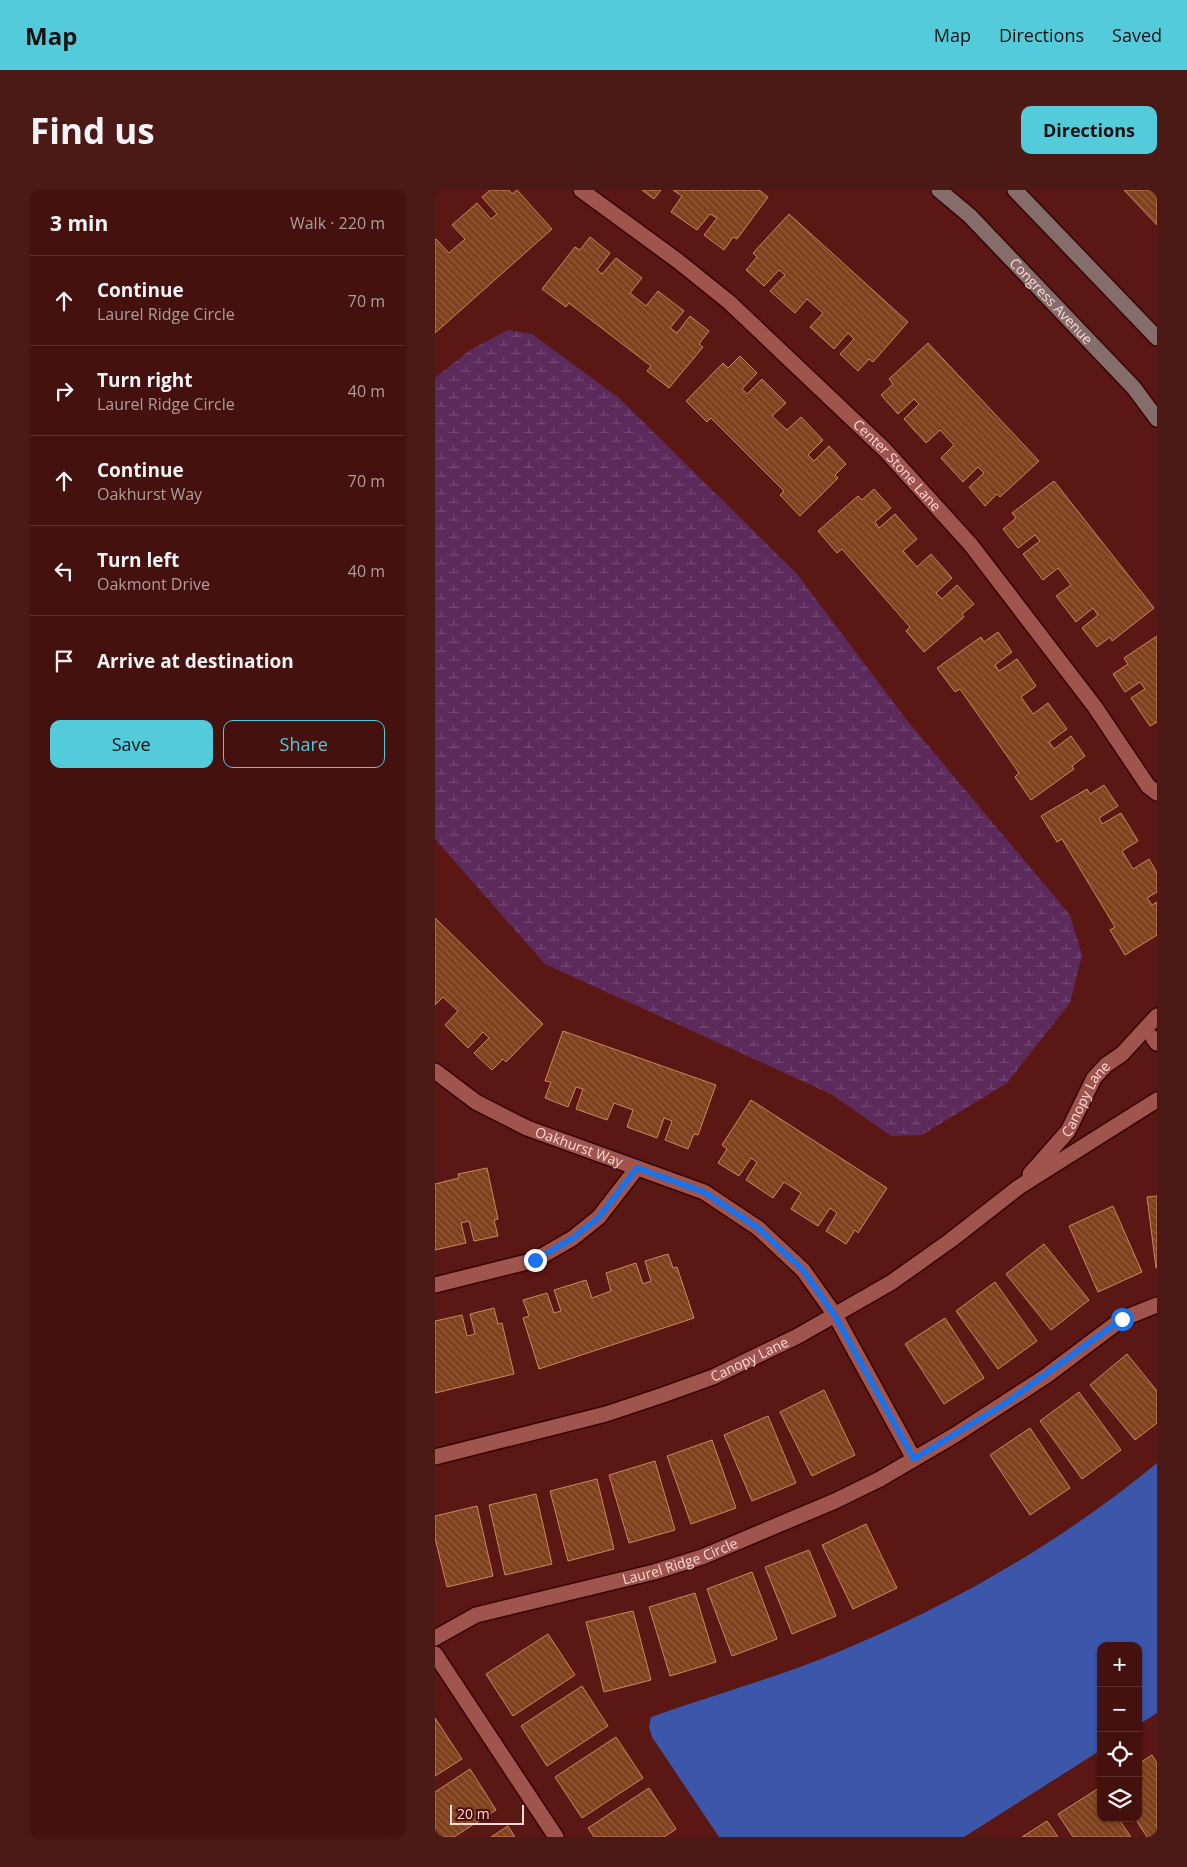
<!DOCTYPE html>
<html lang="en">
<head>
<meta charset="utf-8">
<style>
	body { margin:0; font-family:"Open Sans",sans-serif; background:#4b1a17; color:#f1f3f6 }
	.controls { position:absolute; right:15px; bottom:15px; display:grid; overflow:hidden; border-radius:10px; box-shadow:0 1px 4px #0004 }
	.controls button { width:45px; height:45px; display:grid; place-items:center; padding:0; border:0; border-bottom:1px solid #5c312e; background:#44110e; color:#f1f3f6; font:25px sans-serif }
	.scale { position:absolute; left:15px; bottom:12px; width:74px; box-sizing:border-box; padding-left:5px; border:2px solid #fcd9d4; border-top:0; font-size:14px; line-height:18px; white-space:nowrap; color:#fcd9d4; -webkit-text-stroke:4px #4f0b09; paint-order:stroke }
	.stop { position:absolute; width:15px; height:15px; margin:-11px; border:4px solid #1a73e8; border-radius:50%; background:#fff }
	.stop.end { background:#1a73e8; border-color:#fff; box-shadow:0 1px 5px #0008 }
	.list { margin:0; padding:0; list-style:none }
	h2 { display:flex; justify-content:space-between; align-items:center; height:65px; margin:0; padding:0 20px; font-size:21px }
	h2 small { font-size:16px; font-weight:400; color:#af9d9e }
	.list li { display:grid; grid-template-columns:32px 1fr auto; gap:15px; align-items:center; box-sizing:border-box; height:90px; padding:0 20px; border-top:1px solid #5c312e }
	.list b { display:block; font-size:19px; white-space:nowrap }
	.list p { margin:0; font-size:16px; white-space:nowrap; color:#af9d9e }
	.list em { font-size:16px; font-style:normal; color:#af9d9e }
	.actions { display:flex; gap:10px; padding:15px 20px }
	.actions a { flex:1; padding:11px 0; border:1px solid #53cbdb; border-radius:10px; text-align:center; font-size:18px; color:#53cbdb }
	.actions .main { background:#53cbdb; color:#111 }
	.icon { flex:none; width:28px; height:28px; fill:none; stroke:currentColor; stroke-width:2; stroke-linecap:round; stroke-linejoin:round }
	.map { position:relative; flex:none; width:722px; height:1647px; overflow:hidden; border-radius:10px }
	header { display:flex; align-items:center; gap:30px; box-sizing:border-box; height:70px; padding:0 25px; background:#53cbdb; color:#111 }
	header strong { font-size:24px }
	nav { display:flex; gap:28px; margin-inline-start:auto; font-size:18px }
	.intro { display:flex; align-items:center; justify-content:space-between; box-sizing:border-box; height:120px; padding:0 30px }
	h1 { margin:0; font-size:35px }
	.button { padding:12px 22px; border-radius:10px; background:#53cbdb; color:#111; font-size:18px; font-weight:700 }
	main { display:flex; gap:30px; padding:0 30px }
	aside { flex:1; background:#44110e; border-radius:10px; box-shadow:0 1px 4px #0004 }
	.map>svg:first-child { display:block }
	.wetland { fill:url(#wetland-marsh) }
	.water { fill:#3c57aa }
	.building { fill:url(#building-back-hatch); stroke:#cc8662 }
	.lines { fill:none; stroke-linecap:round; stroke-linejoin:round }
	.street-casing { stroke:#370504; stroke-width:18 }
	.secondary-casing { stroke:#370504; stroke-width:18 }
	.street { stroke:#9f554d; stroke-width:15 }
	.secondary { stroke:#856d6b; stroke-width:15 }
	.route { stroke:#1a73e8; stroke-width:6 }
	.labels { text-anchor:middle; stroke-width:4; stroke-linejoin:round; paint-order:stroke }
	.street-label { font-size:14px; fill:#fcd9d4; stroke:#4f0b09 }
</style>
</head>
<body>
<header>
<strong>Map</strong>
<nav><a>Map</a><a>Directions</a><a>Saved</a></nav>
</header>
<div class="intro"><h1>Find us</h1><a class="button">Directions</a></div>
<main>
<aside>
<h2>3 min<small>Walk · 220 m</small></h2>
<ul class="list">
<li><svg class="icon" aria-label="ahead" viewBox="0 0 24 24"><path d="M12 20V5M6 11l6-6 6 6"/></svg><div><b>Continue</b><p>Laurel Ridge Circle</p></div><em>70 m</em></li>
<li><svg class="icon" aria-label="right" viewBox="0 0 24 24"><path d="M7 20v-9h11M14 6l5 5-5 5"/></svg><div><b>Turn right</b><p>Laurel Ridge Circle</p></div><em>40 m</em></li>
<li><svg class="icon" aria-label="ahead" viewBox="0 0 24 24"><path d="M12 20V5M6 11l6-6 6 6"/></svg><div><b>Continue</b><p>Oakhurst Way</p></div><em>70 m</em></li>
<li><svg class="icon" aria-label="left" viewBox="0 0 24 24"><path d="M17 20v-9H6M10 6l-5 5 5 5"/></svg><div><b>Turn left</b><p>Oakmont Drive</p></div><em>40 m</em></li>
<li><svg class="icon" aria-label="arrive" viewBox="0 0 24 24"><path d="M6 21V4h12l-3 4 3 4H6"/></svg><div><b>Arrive at destination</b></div></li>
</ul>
<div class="actions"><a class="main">Save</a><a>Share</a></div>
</aside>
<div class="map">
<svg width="722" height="1647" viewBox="0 0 722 1647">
	<defs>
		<pattern id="wetland-marsh" width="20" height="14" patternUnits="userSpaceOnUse" patternTransform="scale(1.25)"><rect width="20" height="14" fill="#5d2a5c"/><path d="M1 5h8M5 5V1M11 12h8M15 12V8" fill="none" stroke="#754872"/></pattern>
		<pattern id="building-back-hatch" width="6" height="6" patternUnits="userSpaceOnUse" patternTransform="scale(1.25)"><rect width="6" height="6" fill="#7f401c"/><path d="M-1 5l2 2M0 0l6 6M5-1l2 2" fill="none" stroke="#925b3c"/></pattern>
	</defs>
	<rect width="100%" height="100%" fill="#5b1713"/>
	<path class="wetland" d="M73 140 97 144 184 208 362 384 470 528 635 725 647 765 635 813 572 893 487 945 456 946 396 904 110 774 0 649V188L35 160Z"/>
	<path class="water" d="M722 1273V1523L703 1535V1456H666V1560L529 1647H284L217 1547 214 1537 216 1527C276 1506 337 1489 396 1465 513 1417 624 1354 722 1273Z"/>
	<path class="building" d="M55 0H74L77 4 82 0 117 39 0 143V50L1 49 14 63 30 49 17 35 42 13 56 29 62 24 47 7Z
		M207 0H226L219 9Z
		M238 0H324L333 7 302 49 298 47 289 60 269 45 282 28 275 24 262 40 236 22 247 6Z
		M689 0H722V35Z
		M354 24 473 132 438 172 434 169 423 181 405 164 419 149 413 143 399 159 375 137 388 123 372 109 360 123 335 101 350 85 344 80 329 96 311 80 322 67 318 63Z
		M155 47 175 63 162 80 167 84 181 68 207 88 195 103 211 116 223 101 249 121 235 138 242 143 255 126 274 141 264 154 268 157 234 198 212 181 216 176 134 113 131 117 107 99 140 57 145 60Z
		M493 153 604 271 565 307 562 304 550 316 534 297 549 283 543 277 528 292 506 268 519 255 505 240 491 253 469 229 484 214 479 209 463 224 446 205 458 194 454 189Z
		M305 166 322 183 307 199 312 204 327 189 351 213 337 226 352 240 366 227 388 250 373 265 379 271 394 256 411 274 400 285 403 288 365 326 345 305 349 301 276 228 272 232 251 211 288 173 293 178Z
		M619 291 719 418 677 451 675 447 662 457 647 438 663 425 658 418 641 432 621 406 636 395 623 378 608 390 588 364 605 351 600 345 583 358 568 339 581 328 577 323Z
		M439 299 456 318 440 332 444 338 460 324 482 349 468 361 482 377 496 364 517 388 501 403 507 409 522 395 539 414 527 424 529 427 489 462 471 441 475 437 407 359 402 363 383 341 423 306 427 310Z
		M563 442 577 462 560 475 564 481 582 469 601 496 586 507 598 524 613 513 632 539 614 552 619 559 636 546 650 566 637 576 639 579 596 610 580 587 584 583 525 499 520 502 502 478 546 447 549 452Z
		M722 446V532L715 536 696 508 710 499 705 492 690 502 678 484 693 474 689 468Z
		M669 595 683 616 664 628 667 634 686 623 703 651 687 661 698 679 714 669 722 683V702L712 708 717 715 722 712V745L690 765 675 740 680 737 627 649 622 652 606 626 652 599 655 604Z
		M0 728 108 834 71 872 68 869 57 880 39 863 54 848 48 842 33 858 10 835 23 821 8 807 0 815Z
		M128 841 281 895 263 945 259 944 253 959 230 950 237 931 229 928 222 948 192 937 198 920 179 913 172 930 141 919 148 899 141 897 133 917 110 908 116 892 110 891Z
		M316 910 452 998 423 1043 420 1040 411 1054 391 1041 402 1023 395 1018 383 1036 356 1019 366 1003 349 992 338 1008 311 990 322 972 316 968 304 986 283 973 292 959 287 955Z
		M52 978 63 1029 59 1030 63 1046 39 1051 34 1031 26 1033 31 1053 0 1060V994L24 988 23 984Z
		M722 1006V1078H721L712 1007Z
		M678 1016 707 1082 663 1102 634 1036Z
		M609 1054 654 1110 616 1140 571 1084Z
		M233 1064 238 1078 242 1077 259 1128 104 1179 88 1128 94 1126 88 1110 112 1103 119 1123 126 1121 119 1100 151 1090 157 1108 176 1101 171 1083 201 1073 208 1094 216 1091 210 1071Z
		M560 1092 602 1151 563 1179 521 1121Z
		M59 1118 63 1134 67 1133 79 1184 0 1203V1131L27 1125 32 1146 40 1144 35 1124Z
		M510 1128 549 1188 509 1214 470 1154Z
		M692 1164 722 1201V1233L700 1250 655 1195Z
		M389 1200 420 1265 377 1286 345 1222Z
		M644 1202 686 1260 647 1289 605 1231Z
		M333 1226 361 1293 317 1311 289 1245Z
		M595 1238 635 1298 595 1325 555 1265Z
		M277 1250 301 1318 256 1334 232 1266Z
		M220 1271 240 1340 194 1353 174 1285Z
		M162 1289 179 1359 133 1371 115 1301Z
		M101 1304 117 1374 70 1385 54 1315Z
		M42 1316 58 1386 12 1397 0 1348V1326Z
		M431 1334 462 1398 418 1419 387 1355Z
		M374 1360 401 1426 357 1444 330 1377Z
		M317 1382 342 1449 297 1466 272 1399Z
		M260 1403 281 1472 235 1486 214 1417Z
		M198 1421 216 1490 169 1502 151 1432Z
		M113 1444 140 1485 78 1526 51 1484Z
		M147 1496 173 1536 112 1576 86 1536Z
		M0 1528 27 1569 0 1586Z
		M181 1547 208 1588 147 1628 120 1587Z
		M717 1565 722 1573V1647H712L700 1628H703V1574Z
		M35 1579 61 1620 19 1647H0V1602Z
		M214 1598 241 1639 229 1647H159L153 1638Z
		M664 1598 666 1601V1628H683L696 1647H638L623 1624Z
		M612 1631 623 1647H587Z
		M73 1636 80 1647H56Z"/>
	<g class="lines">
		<defs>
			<g id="street">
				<path id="s1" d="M146 0 243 71 294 112 450 260 536 355 660 517 713 596 722 603"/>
				<path d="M718 848 722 853"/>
				<path id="s2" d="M0 881 41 912 92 938 269 1002 323 1038 368 1080 400 1125 479 1269"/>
				<path id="s3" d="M595 984 633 941 659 888 671 875 687 864 722 826"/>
				<path d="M0 1095 100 1070 138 1048 164 1027 202 978"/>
				<path id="s4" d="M0 1267 171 1224 228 1205 278 1187 363 1146 457 1092 516 1050 584 997 722 910"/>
				<path id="s5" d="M0 1448 41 1425 219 1382 267 1367 400 1311 445 1289 520 1245 611 1186 687 1129 722 1115"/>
				<path d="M0 1464 121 1647"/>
			</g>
			<g id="secondary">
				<path id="s6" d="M504 0 535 26 699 198 722 229"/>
				<path d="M580 0 722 148"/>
			</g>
		</defs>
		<use href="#street" class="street-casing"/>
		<use href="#secondary" class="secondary-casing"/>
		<use href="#street" class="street"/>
		<use href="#secondary" class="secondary"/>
	</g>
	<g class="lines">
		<path class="route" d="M100 1070 138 1048 164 1027 202 978 269 1002 323 1038 368 1080 400 1126 479 1269 571 1213 687 1129"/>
	</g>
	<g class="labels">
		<g class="street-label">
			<text dy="5" stroke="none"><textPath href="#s6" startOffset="158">Congress Avenue</textPath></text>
			<text dy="5" stroke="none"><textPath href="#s1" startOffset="420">Center Stone Lane</textPath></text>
			<text dy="5" stroke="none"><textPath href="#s3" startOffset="94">Canopy Lane</textPath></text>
			<text dy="5" stroke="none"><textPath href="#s2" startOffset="164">Oakhurst Way</textPath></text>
			<text dy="5" stroke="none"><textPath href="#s4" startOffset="330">Canopy Lane</textPath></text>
			<text dy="5" stroke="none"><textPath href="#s5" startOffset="258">Laurel Ridge Circle</textPath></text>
		</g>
	</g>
</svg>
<div class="controls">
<button>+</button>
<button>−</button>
<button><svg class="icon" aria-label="locate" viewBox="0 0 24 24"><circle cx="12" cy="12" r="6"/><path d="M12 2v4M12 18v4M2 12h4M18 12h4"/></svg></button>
<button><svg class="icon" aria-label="layers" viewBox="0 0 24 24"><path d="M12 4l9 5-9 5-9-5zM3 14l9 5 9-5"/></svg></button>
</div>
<div class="scale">20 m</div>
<div class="stop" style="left:687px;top:1129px"></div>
<div class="stop end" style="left:100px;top:1070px"></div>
</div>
</main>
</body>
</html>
